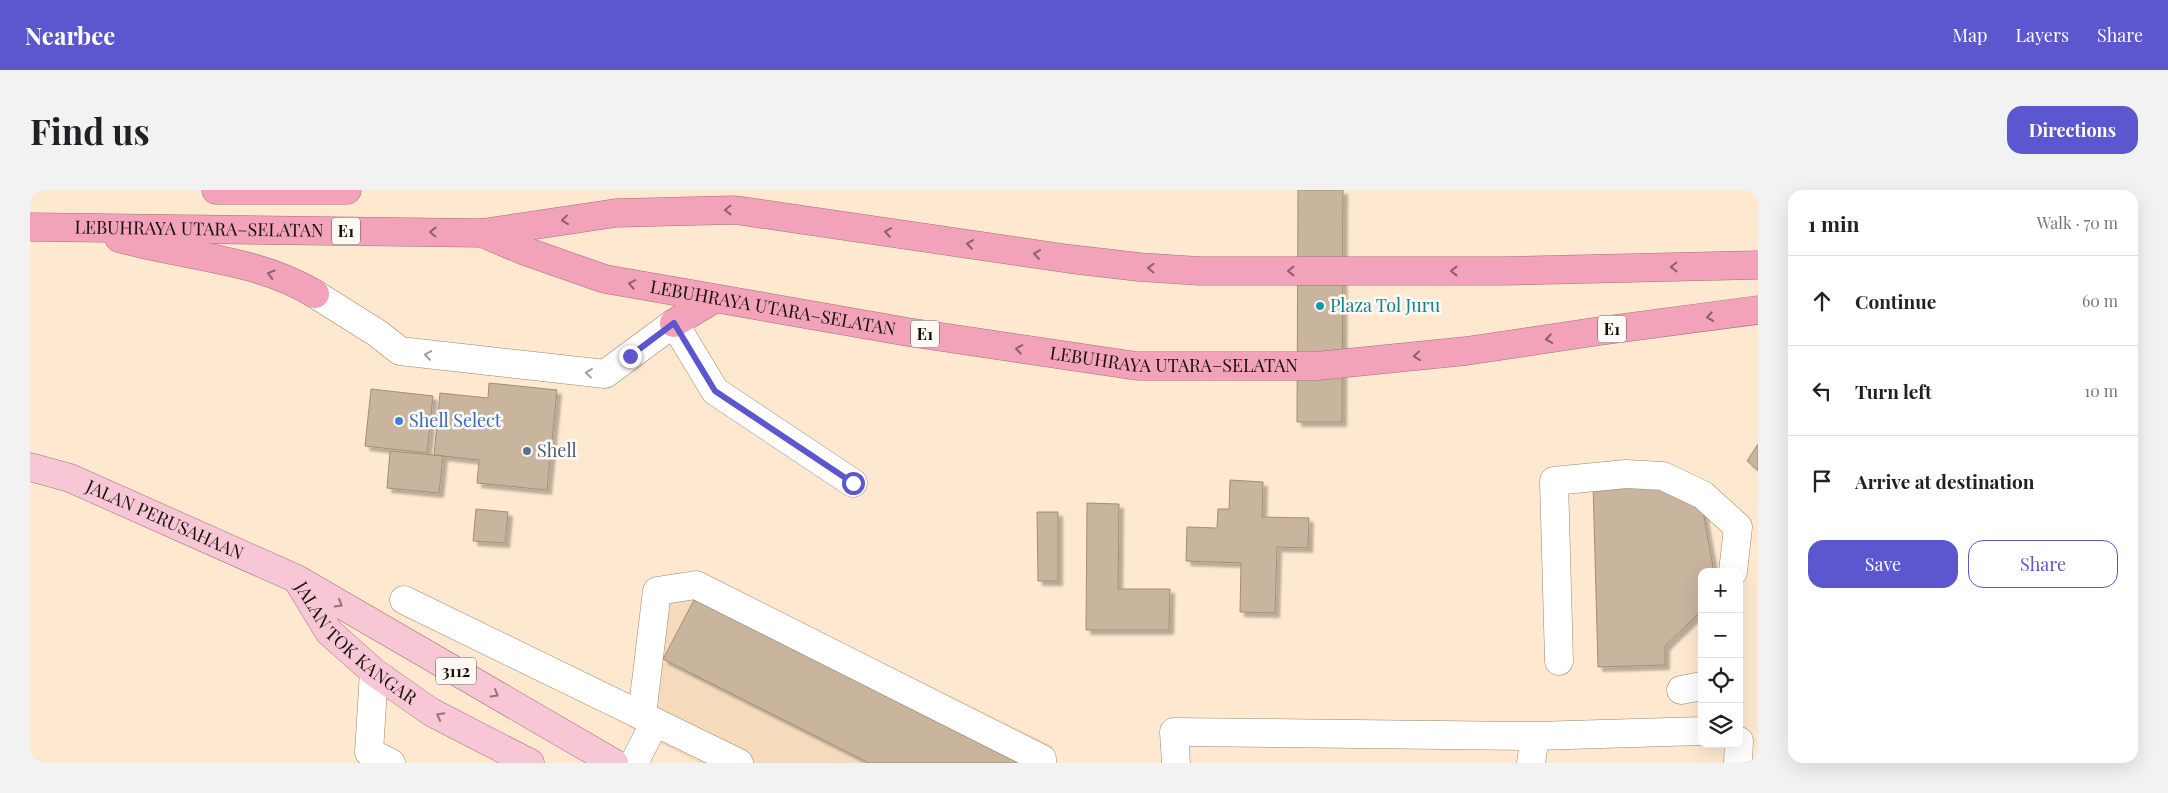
<!DOCTYPE html>
<html lang="en">
<head>
<meta charset="utf-8">
<style>
	body { margin:0; font-family:"Playfair Display",serif; background:#f2f2f2; color:#202124 }
	.controls { position:absolute; right:15px; bottom:15px; display:grid; overflow:hidden; border-radius:10px; box-shadow:0 5px 20px #0002 }
	.controls button { width:45px; height:45px; display:grid; place-items:center; padding:0; border:0; border-bottom:1px solid #e0e0e0; background:#fff; color:#202124; font:25px sans-serif }
	.stop { position:absolute; width:15px; height:15px; margin:-11px; border:4px solid #5c57cf; border-radius:50%; background:#fff }
	.stop.end { background:#5c57cf; border-color:#fff; box-shadow:0 1px 5px #0008 }
	.list { margin:0; padding:0; list-style:none }
	h2 { display:flex; justify-content:space-between; align-items:center; height:65px; margin:0; padding:0 20px; font-size:21px }
	h2 small { font-size:16px; font-weight:400; color:#757577 }
	.list li { display:grid; grid-template-columns:32px 1fr auto; gap:15px; align-items:center; box-sizing:border-box; height:90px; padding:0 20px; border-top:1px solid #e0e0e0 }
	.list b { display:block; font-size:19px; white-space:nowrap }
	.list em { font-size:16px; font-style:normal; color:#757577 }
	.actions { display:flex; gap:10px; padding:15px 20px }
	.actions a { flex:1; padding:11px 0; border:1px solid #5c57cf; border-radius:15px; text-align:center; font-size:18px; color:#5c57cf }
	.actions .main { background:#5c57cf; color:#fff }
	.icon { flex:none; width:28px; height:28px; fill:none; stroke:currentColor; stroke-width:2; stroke-linecap:round; stroke-linejoin:round }
	.map { position:relative; flex:none; width:1728px; height:573px; overflow:hidden; border-radius:15px }
	header { display:flex; align-items:center; gap:30px; box-sizing:border-box; height:70px; padding:0 25px; background:#5c57cf; color:#fff }
	header strong { font-size:24px }
	nav { display:flex; gap:28px; margin-inline-start:auto; font-size:18px }
	.intro { display:flex; align-items:center; justify-content:space-between; box-sizing:border-box; height:120px; padding:0 30px }
	h1 { margin:0; font-size:35px }
	.button { padding:12px 22px; border-radius:15px; background:#5c57cf; color:#fff; font-size:18px; font-weight:700 }
	main { display:flex; gap:30px; padding:0 30px }
	aside { flex:1; background:#fff; border-radius:15px; box-shadow:0 5px 20px #0002 }
	.map>svg:first-child { display:block }
	.built { fill:#f5dbbc }
	.building { fill:#c9b59e; stroke:#a18e77; filter:url(#shadow) }
	.lines { fill:none; stroke-linecap:round; stroke-linejoin:round }
	.minor-casing { stroke:#99866f; stroke-width:29 }
	.major-casing { stroke:#a56f7b; stroke-width:29 }
	.highway-casing { stroke:#a56f7b; stroke-width:29 }
	.minor { stroke:#fff; stroke-width:28 }
	.major { stroke:#f7c7d5; stroke-width:28 }
	.highway { stroke:#f2a2b9; stroke-width:28 }
	.oneway { stroke:#8f6069 }
	.oneway2 { stroke:#a29f9c }
	.oneway3 { stroke:#927579 }
	.route { stroke:#5c57cf; stroke-width:6 }
	.culture-dot { fill:#0f9aa8; stroke:#fef9f4; stroke-width:2 }
	.shop-dot { fill:#3f7fe0; stroke:#fef9f4; stroke-width:2 }
	.service-dot { fill:#5c6f8a; stroke:#fef9f4; stroke-width:2 }
	.labels { text-anchor:middle; stroke-width:5; stroke-linejoin:round; paint-order:stroke }
	.shield { fill:#fef9f4; stroke:#5c564f; stroke-width:1 }
	.shield-label { font-size:16px; font-weight:bold; fill:#171008 }
	.street-label { font-size:18px; fill:#171008; stroke:#fef9f4 }
	.culture-label { font-size:18px; fill:#0d838f; stroke:#fef9f4; text-anchor:start }
	.shop-label { font-size:18px; fill:#366cbe; stroke:#fef9f4; text-anchor:start }
	.service-label { font-size:18px; fill:#4e5e75; stroke:#fef9f4; text-anchor:start }
</style>
</head>
<body>
<header>
<strong>Nearbee</strong>
<nav><a>Map</a><a>Layers</a><a>Share</a></nav>
</header>
<div class="intro"><h1>Find us</h1><a class="button">Directions</a></div>
<main>
<div class="map">
<svg width="1728" height="573" viewBox="0 0 1728 573">
	<defs>
		<filter id="shadow"><feDropShadow dx="4.5" dy="4.5" stdDeviation="1" flood-color="#0004"/></filter>
	</defs>
	<rect width="100%" height="100%" fill="#fee9d0"/>
	<path class="built" d="M675 386 1023 556 1022 573H669L598 537 621 394Z"/>
	<path class="building" d="M1268 0H1313L1312 232H1267Z
		M459 193 527 200 517 300 447 293 449 270 404 265 410 203 458 208Z
		M341 199 403 206 397 263 335 256Z
		M1728 254V280L1717 271Z
		M360 261 413 266 409 303 357 298Z
		M1200 290 1233 292 1232 327 1279 328 1278 358 1247 357 1245 423 1210 422 1211 373 1156 371 1157 337 1187 338 1188 319H1199Z
		M1563 293H1633L1673 321 1683 377 1681 382H1672V411L1668 424 1635 456V475L1568 477Z
		M1057 313 1089 314 1088 399H1140L1139 440H1056Z
		M446 319 478 322 475 353 443 351Z
		M1007 322H1028V391H1008Z
		M664 410 994 569 998 573H839L633 469Z"/>
	<g class="lines">
		<defs>
			<path id="minor" d="M285 104 347 143 370 161 575 184 644 133 685 201 823 293
				M374 410 709 573
				M1529 471 1524 291 1596 284 1633 286 1673 305 1708 337 1703 382
				M344 482 339 562 361 573
				M1651 500 1672 496
				M612 525 627 401 666 395 1012 569V573
				M604 573 625 532
				M1146 573 1144 542 1505 546 1672 541
				M1501 573 1505 546
				M1708 573 1709 551"/>
			<g id="major">
				<path id="s1" d="M0 277 40 288 267 389 584 573"/>
				<path id="s2" d="M268 391 299 442 344 482 401 522 500 573"/>
			</g>
			<g id="highway">
				<path d="M186 0H317"/>
				<path id="s3" d="M0 37 452 43 492 60 575 89 878 142 1107 176H1287L1436 161 1570 141 1728 120"/>
				<path d="M452 43 586 23 705 20 1040 69 1109 77 1170 81H1472L1728 75"/>
				<path d="M89 48C154 67 226 68 285 104"/>
				<path d="M644 133 684 109"/>
			</g>
		</defs>
		<use href="#minor" class="minor-casing"/>
		<use href="#major" class="major-casing"/>
		<use href="#highway" class="highway-casing"/>
		<use href="#minor" class="minor"/>
		<use href="#major" class="major"/>
		<use href="#highway" class="highway"/>
	</g>
	<defs><path id="oneway-chevron" d="M-2-3.5L2.5 0L-2 3.5" fill="none" stroke-width="1.6" stroke-linecap="round" stroke-linejoin="round" transform="scale(1.25)"/></defs>
	<g class="oneway">
		<use href="#oneway-chevron" transform="translate(698 20) rotate(179)"/>
		<use href="#oneway-chevron" transform="translate(535 30) rotate(173)"/>
		<use href="#oneway-chevron" transform="translate(403 42) rotate(-179)"/>
		<use href="#oneway-chevron" transform="translate(858 42) rotate(-171)"/>
		<use href="#oneway-chevron" transform="translate(940 54) rotate(-172)"/>
		<use href="#oneway-chevron" transform="translate(1007 64) rotate(-172)"/>
		<use href="#oneway-chevron" transform="translate(1644 77) rotate(179)"/>
		<use href="#oneway-chevron" transform="translate(1121 78) rotate(-177)"/>
		<use href="#oneway-chevron" transform="translate(1261 81) rotate(-180)"/>
		<use href="#oneway-chevron" transform="translate(1424 81) rotate(180)"/>
		<use href="#oneway-chevron" transform="translate(241 84) rotate(-164)"/>
		<use href="#oneway-chevron" transform="translate(602 94) rotate(-169)"/>
		<use href="#oneway-chevron" transform="translate(1680 127) rotate(171)"/>
		<use href="#oneway-chevron" transform="translate(1519 149) rotate(171)"/>
		<use href="#oneway-chevron" transform="translate(989 159) rotate(-171)"/>
		<use href="#oneway-chevron" transform="translate(1387 166) rotate(174)"/>
	</g>
	<g class="oneway2">
		<use href="#oneway-chevron" transform="translate(398 165) rotate(-172)"/>
		<use href="#oneway-chevron" transform="translate(559 183) rotate(-174)"/>
	</g>
	<g class="oneway3">
		<use href="#oneway-chevron" transform="translate(309 414) rotate(30)"/>
		<use href="#oneway-chevron" transform="translate(465 504) rotate(30)"/>
		<use href="#oneway-chevron" transform="translate(410 526) rotate(-152)"/>
	</g>
	<g class="lines">
		<path class="route" d="M600 166 644 133 685 201 823 293"/>
	</g>
	<circle class="culture-dot" cx="1290" cy="116" r="5"/>
	<circle class="shop-dot" cx="369" cy="231" r="5"/>
	<circle class="service-dot" cx="497" cy="261" r="5"/>
	<g class="labels">
		<g class="shield">
			<rect x="302" y="27.5" width="28" height="27" rx="4"/>
			<rect x="1568" y="125.5" width="28" height="27" rx="4"/>
			<rect x="881" y="130.5" width="28" height="27" rx="4"/>
			<rect x="406" y="467.5" width="40" height="27" rx="4"/>
		</g>
		<g class="shield-label">
			<text x="316" y="47">E1</text>
			<text x="1582" y="145">E1</text>
			<text x="895" y="150">E1</text>
			<text x="426" y="487">3112</text>
		</g>
		<g class="street-label">
			<text dy="6" stroke="none"><textPath href="#s3" startOffset="169">LEBUHRAYA UTARA–SELATAN</textPath></text>
			<text dy="6" stroke="none"><textPath href="#s3" startOffset="754">LEBUHRAYA UTARA–SELATAN</textPath></text>
			<text dy="6" stroke="none"><textPath href="#s3" startOffset="1159">LEBUHRAYA UTARA–SELATAN</textPath></text>
			<text dy="6" stroke="none"><textPath href="#s1" startOffset="145">JALAN PERUSAHAAN</textPath></text>
			<text dy="6" stroke="none"><textPath href="#s2" startOffset="86">JALAN TOK KANGAR</textPath></text>
		</g>
		<g class="culture-label">
			<text x="1300" y="122">Plaza Tol Juru</text>
		</g>
		<g class="shop-label">
			<text x="379" y="237">Shell Select</text>
		</g>
		<g class="service-label">
			<text x="507" y="267">Shell</text>
		</g>
	</g>
</svg>
<div class="controls">
<button>+</button>
<button>−</button>
<button><svg class="icon" aria-label="locate" viewBox="0 0 24 24"><circle cx="12" cy="12" r="6"/><path d="M12 2v4M12 18v4M2 12h4M18 12h4"/></svg></button>
<button><svg class="icon" aria-label="layers" viewBox="0 0 24 24"><path d="M12 4l9 5-9 5-9-5zM3 14l9 5 9-5"/></svg></button>
</div>
<div class="stop" style="left:823px;top:293px"></div>
<div class="stop end" style="left:600px;top:166px"></div>
</div>
<aside>
<h2>1 min<small>Walk · 70 m</small></h2>
<ul class="list">
<li><svg class="icon" aria-label="ahead" viewBox="0 0 24 24"><path d="M12 20V5M6 11l6-6 6 6"/></svg><div><b>Continue</b></div><em>60 m</em></li>
<li><svg class="icon" aria-label="left" viewBox="0 0 24 24"><path d="M17 20v-9H6M10 6l-5 5 5 5"/></svg><div><b>Turn left</b></div><em>10 m</em></li>
<li><svg class="icon" aria-label="arrive" viewBox="0 0 24 24"><path d="M6 21V4h12l-3 4 3 4H6"/></svg><div><b>Arrive at destination</b></div></li>
</ul>
<div class="actions"><a class="main">Save</a><a>Share</a></div>
</aside>
</main>
</body>
</html>
